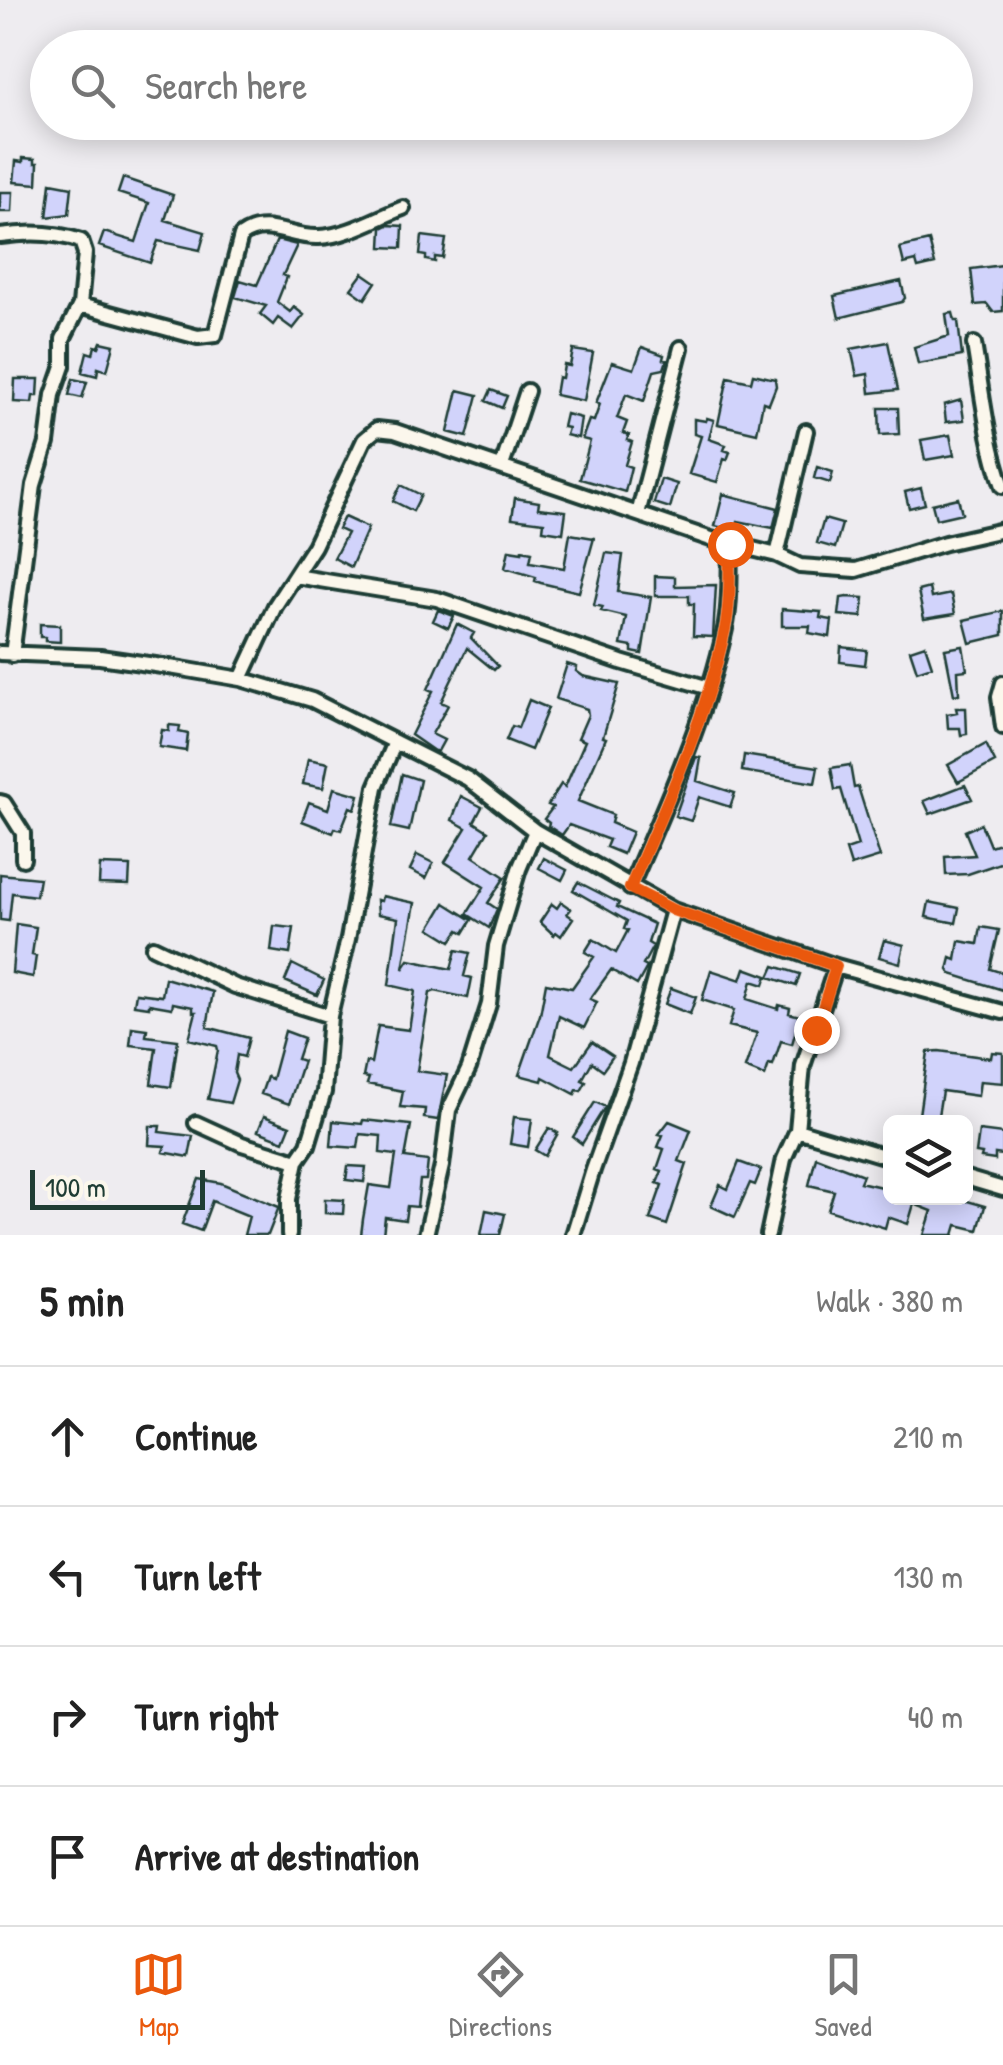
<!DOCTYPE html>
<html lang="en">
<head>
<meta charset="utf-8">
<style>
	body { margin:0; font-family:"Patrick Hand",sans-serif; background:#f2f2f2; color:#222 }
	.controls { position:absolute; right:30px; bottom:30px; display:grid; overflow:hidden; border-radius:15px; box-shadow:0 5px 25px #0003 }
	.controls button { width:90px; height:90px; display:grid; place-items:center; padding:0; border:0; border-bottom:2px solid #e0e0e0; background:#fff; color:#222; font:50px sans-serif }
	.scale { position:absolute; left:30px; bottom:25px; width:175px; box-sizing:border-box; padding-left:10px; border:5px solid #1f3d34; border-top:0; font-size:28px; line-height:35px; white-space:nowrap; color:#1f3d34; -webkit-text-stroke:8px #fbf7ec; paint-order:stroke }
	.stop { position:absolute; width:30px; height:30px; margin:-22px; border:8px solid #ea580c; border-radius:50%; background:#fff }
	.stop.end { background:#ea580c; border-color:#fff; box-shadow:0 2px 10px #0008 }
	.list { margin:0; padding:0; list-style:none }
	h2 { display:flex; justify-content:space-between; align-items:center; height:130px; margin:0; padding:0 40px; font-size:42px }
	h2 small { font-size:32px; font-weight:400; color:#767676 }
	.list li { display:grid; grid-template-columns:65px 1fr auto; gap:30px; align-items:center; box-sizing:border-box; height:140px; padding:0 40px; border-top:2px solid #e0e0e0 }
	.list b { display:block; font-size:38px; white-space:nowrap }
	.list em { font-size:32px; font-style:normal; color:#767676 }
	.icon { flex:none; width:55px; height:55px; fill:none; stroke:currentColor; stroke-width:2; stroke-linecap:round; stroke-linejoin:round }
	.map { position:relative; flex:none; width:1003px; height:1235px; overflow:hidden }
	.search { position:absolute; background:#fff; box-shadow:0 5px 25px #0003; left:30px; right:30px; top:30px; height:110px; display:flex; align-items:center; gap:25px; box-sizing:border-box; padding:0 35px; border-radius:55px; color:#767676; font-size:38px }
	.sheet { height:690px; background:#fff }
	nav { display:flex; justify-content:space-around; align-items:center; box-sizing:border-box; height:140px; border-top:2px solid #e0e0e0; background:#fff; font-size:28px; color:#767676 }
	nav a { display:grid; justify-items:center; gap:5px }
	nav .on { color:#ea580c }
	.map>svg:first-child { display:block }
	.building { fill:#d1d3fb; stroke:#1f3d34; stroke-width:2.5 }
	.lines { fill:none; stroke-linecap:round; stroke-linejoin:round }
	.street-casing { stroke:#1f3d34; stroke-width:20 }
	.street { stroke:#fbf7ec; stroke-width:12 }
	.route { stroke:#ea580c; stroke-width:12 }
</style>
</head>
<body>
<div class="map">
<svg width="1003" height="1235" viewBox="0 0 1003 1235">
	<rect width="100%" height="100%" fill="#eeecf0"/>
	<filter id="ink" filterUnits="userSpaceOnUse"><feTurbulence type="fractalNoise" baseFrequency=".01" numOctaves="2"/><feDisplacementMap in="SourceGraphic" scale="20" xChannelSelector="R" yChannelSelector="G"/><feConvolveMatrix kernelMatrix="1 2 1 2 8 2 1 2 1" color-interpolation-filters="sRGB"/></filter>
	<g filter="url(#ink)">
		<path class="building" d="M23 158 35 159V163H38L37 184 14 182 16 161 23 162Z
			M123 178 173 195 165 220 205 232 200 250 158 241 150 263 99 246 104 232 136 242 149 203 118 193Z
			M51 183 72 187 69 214 47 217Z
			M0 192H13L12 212H0Z
			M388 225 403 226 402 248 381 247 382 228Z
			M422 236 446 239 443 258 435 257V262L426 260V256L420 255Z
			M277 240 297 245 283 275 287 277 277 302 290 312 294 307 304 315 293 329 278 318 273 325 260 314 266 306 235 297 240 280 257 285Z
			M929 241 935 264 918 268 916 261 904 264 900 248Z
			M1003 265V311L993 312 987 304 975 305 971 269Z
			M363 273 376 282 365 299 351 289Z
			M901 281 905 298 902 302 839 318 834 296Z
			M953 313 955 321H958L962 356 918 364 914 347 949 336 946 314Z
			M101 342 114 345 107 371 98 368 97 376 82 372 87 352 93 354 95 346 99 347Z
			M888 342 898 390 870 393 868 374 857 376 851 349Z
			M642 347 664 355 663 359 667 360 664 369 654 371 644 401 626 394 617 418 627 422 623 433 629 435 627 440 632 442 625 465 631 467 625 492 580 479 590 441 582 439 589 420 594 421 600 404 596 403 612 362 634 369Z
			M573 350 593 353 584 401 555 395 558 377 562 378 564 365 570 366Z
			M753 374 775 379 776 386 769 404 763 402 757 433 718 424 728 377 751 382Z
			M15 379H39L38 396H33L32 403 14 402Z
			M73 379 87 382 82 398 69 395Z
			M458 390 478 395 467 437 448 432Z
			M491 390 507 396 502 408 486 401Z
			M961 400 964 420 946 422 944 405Z
			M879 408H898L899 434 880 435Z
			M566 414 581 418 578 438 566 435 568 428 563 427Z
			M707 418 714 420 709 439 726 445 724 450 730 452 727 460 724 459 717 482 689 474 701 436 694 434V419L706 421Z
			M950 435 954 455 925 460 921 440Z
			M817 467 833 472 830 483 814 478Z
			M661 479 677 484 670 508 654 503Z
			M401 485 421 495 413 511 393 501Z
			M921 488 925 504 909 508 905 492Z
			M723 494 778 508 773 528 738 521 736 531 715 526Z
			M515 498 539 502 538 508 566 511 563 533 543 530 544 522 512 518Z
			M958 498 962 513 936 519 932 504Z
			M344 517 368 528 351 567 334 558 347 533 338 529Z
			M824 519 842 524 835 548 817 543Z
			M570 534 594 538 579 592 541 583 535 581 536 577 505 568 509 550 522 552V550L532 552 530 562 564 568Z
			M606 553 623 555 618 592 651 597 642 654 632 652V647L621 645 626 617 601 611 603 607 594 605Z
			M655 576 675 577V586L716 585 713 637 693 636 694 604H689V596H655Z
			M929 588 931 598 951 594 955 614 924 619 918 591Z
			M847 597 864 598 862 617 839 615 841 598Z
			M782 609 821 612 820 618 832 620 830 637 809 633 810 626H782Z
			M438 610 454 616 448 628 433 621Z
			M1003 611V635L970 643 964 620Z
			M40 624 60 625V642L45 641V637H40Z
			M457 624 474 633 471 638 498 666 494 670 467 648 441 702 448 705 432 734 444 740 438 751H434L411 735 433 691 428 689Z
			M925 645 932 666 917 671 910 650Z
			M963 646 967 670 958 671 959 694 954 695 945 649Z
			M841 647 867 650 865 665 840 662Z
			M567 664 577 667 576 671 583 676 619 684 603 737 606 738 578 801 613 815 611 823 632 832 623 854 606 847 609 840 569 825 562 835 548 826 549 823 544 819 553 807 548 805 561 784 565 787 585 741 578 738 588 715 587 709 556 699Z
			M529 700 548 708 531 750 506 740 512 726 518 728Z
			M956 708H966L967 734 961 735 960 728H948L947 714 957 712Z
			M169 725 180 726 179 732 188 734 186 751 159 747 162 730 169 731Z
			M986 744 995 762 958 782 948 765Z
			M744 755 818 767 815 783 742 771Z
			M696 757 701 758 697 781 735 793 730 807 699 797 691 821 675 816Z
			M308 759 328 763 323 788 303 784Z
			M850 765 854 788 858 787 880 857 851 866 846 850 858 846 841 789 835 790 831 768Z
			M402 774 420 780 409 831 391 827Z
			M965 785 972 799 930 814 924 801Z
			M334 788 359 795 355 809 350 807 341 830 335 828 333 833 302 821 309 802 328 809Z
			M461 796 482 807 474 822 488 831 473 856 505 877 488 903 497 909 489 928 467 914 484 887 445 862 466 828 452 820Z
			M981 824 990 846 1003 842V862L968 874 946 875 945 857 975 855 965 831Z
			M417 855 433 863 426 878 410 870Z
			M544 858 567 870 562 880 539 868Z
			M100 865 130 866 129 885 99 884Z
			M0 874 39 878 36 896 12 893 9 921 0 920Z
			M578 882 619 903 617 907 654 924 648 943 653 946 643 965 647 967 637 985 611 970 590 999 597 1002 584 1028 559 1016 550 1055 574 1067 592 1042 613 1056 603 1070 592 1062 582 1080 586 1082 581 1091 577 1090 575 1094 543 1077 542 1081 519 1075 540 1015 546 983 572 988 594 957 585 952 593 939 616 953 628 930 624 929 627 921 573 890Z
			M382 896 415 903 403 969 409 960 451 969 456 950 470 953 464 976 472 978 468 998 435 991 430 993 417 1071 447 1075 438 1120 424 1118 425 1109 400 1107 403 1091 367 1084 369 1078 363 1077 366 1062 371 1063 378 1026 409 1030 415 991 389 985 398 918 378 914 377 900 381 901Z
			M561 902 571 909 567 914 573 918 561 936 556 932 554 935 540 922 552 904 557 908Z
			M929 902 959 908 956 923 926 917Z
			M445 903 472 920 464 933 459 930 451 941 430 928Z
			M16 924 36 927 32 955 36 956 33 977 12 973Z
			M274 926 294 928 290 954 271 951Z
			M981 927 999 930 990 969 1003 973V990L951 974 948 970 951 958 956 960 959 941 978 944Z
			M884 940 904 945 900 963 879 957Z
			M292 964 324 980 317 995 285 981Z
			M774 966 800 974 796 986 769 977Z
			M745 968 767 976 764 985 752 981 747 999 778 1009 779 1005 790 1008 789 1013 800 1016 792 1044 781 1041 773 1065 769 1064 765 1076 745 1068 757 1033 729 1026 734 1010 702 1000 711 970 741 980Z
			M165 978 213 992 207 1027 249 1038 244 1057 237 1055 234 1073 237 1080 230 1103 208 1099 218 1050 217 1046 189 1039 196 1012H193V1007L173 1003 172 1008 149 1004V1007L134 1005 136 993 162 996Z
			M671 988 696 997 690 1014 665 1004Z
			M132 1027 147 1029 146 1036 178 1040 171 1087 151 1084 156 1048 130 1045Z
			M285 1031 304 1038 297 1059 303 1061 289 1104 261 1094 267 1077 272 1079Z
			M939 1051 991 1058 992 1052 1003 1053V1083L980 1081 978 1096 942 1091 937 1122H918L928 1052Z
			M595 1102 605 1107 582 1144 573 1137Z
			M264 1116 290 1126 284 1141 258 1131Z
			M514 1117 532 1119 528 1147 510 1144Z
			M363 1120 411 1125 405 1158 428 1161 426 1180H420L417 1207 407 1206 405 1220 385 1217 383 1235H361L363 1219 369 1185 391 1188 396 1155 380 1153 381 1136 360 1134 358 1148 331 1146 333 1121 362 1124Z
			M669 1121 691 1130 679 1161 687 1164 667 1225 650 1219 662 1185 657 1183 662 1171 657 1169 664 1149 658 1147 663 1135 659 1134Z
			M150 1126H160L159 1132 193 1136 189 1157 163 1152 165 1146 149 1145Z
			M549 1128 558 1133 545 1156 535 1150Z
			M979 1131 1003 1134V1155L995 1154V1160L981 1158 982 1154 976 1153Z
			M816 1157 863 1175 860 1182 890 1189V1198H957L985 1206 978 1230 957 1225 954 1235H924L932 1211 914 1204 908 1224 888 1217 885 1228 828 1210 834 1191 809 1185Z
			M739 1162 761 1170 755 1185 750 1183 735 1217 711 1206 720 1185 728 1189Z
			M348 1166 366 1167 364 1182 346 1180Z
			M199 1179 221 1183 279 1207 268 1235H244L249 1216 212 1201 201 1231 182 1224Z
			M325 1199 344 1200 343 1214 325 1213Z
			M486 1210 505 1214 500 1235H481Z"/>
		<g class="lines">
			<defs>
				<path id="street" d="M0 236C26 232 55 232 81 241L85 253 80 305 63 339V366L53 395 47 443 34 485 12 655
					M80 305 198 337 215 335 241 236C266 217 291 239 319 237 347 236 377 218 403 208
					M974 344C982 391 987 443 1003 486
					M502 466 527 391
					M638 514 681 348
					M777 555 806 431
					M295 576 437 599 621 662 709 688
					M0 653 100 657 176 668 241 679 312 700 468 779 535 831 673 910 836 966 1003 1012
					M241 679 275 606 314 546 364 440 377 429 395 431 711 539 777 555 800 566 856 570 945 543 1003 530
					M1003 683 999 697 1003 727
					M0 802 4 803 23 833V859
					M630 888C665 806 706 717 725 629 731 602 729 572 730 544
					M153 947 235 986 330 1016
					M196 1123 242 1144 297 1161
					M797 1130 890 1158
					M966 1178 1003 1189
					M289 1235V1199L297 1161 308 1145 324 1092 330 1016 348 939 376 787 395 742
					M426 1235 442 1166 449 1110 469 1068 489 1004 496 946 519 869 535 831
					M573 1235 593 1170 631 1063 673 910
					M768 1235 784 1159 797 1130 803 1066 836 966"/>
			</defs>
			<use href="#street" class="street-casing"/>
			<use href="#street" class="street"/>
		</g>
	</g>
	<g class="lines" filter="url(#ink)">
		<path class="route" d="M730 544C729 571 731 602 725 629 706 718 666 805 630 888L673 910 836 966 816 1030"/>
	</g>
</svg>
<div class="controls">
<button><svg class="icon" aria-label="layers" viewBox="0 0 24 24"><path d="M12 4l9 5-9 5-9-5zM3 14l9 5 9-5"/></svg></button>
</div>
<div class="scale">100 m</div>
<div class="stop" style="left:730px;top:544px"></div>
<div class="stop end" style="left:816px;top:1030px"></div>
<div class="search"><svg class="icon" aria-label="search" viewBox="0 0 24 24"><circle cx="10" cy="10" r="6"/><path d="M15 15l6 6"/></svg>Search here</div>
</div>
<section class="sheet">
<h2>5 min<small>Walk · 380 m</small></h2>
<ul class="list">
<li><svg class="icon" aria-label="ahead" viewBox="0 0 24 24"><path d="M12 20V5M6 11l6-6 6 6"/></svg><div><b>Continue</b></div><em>210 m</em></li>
<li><svg class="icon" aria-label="left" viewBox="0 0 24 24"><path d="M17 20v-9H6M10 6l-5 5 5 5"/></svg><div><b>Turn left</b></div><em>130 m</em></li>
<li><svg class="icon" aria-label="right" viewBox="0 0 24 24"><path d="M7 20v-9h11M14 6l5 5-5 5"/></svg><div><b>Turn right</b></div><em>40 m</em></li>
<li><svg class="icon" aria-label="arrive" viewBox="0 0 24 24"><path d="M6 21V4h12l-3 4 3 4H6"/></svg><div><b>Arrive at destination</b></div></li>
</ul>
</section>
<nav>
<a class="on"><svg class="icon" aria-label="map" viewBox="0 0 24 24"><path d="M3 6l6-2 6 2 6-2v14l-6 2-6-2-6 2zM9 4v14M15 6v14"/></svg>Map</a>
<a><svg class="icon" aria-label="directions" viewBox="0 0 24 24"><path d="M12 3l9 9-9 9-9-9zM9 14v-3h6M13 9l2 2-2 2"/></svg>Directions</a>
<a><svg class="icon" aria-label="saved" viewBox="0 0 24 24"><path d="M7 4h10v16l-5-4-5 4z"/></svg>Saved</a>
</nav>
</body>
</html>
